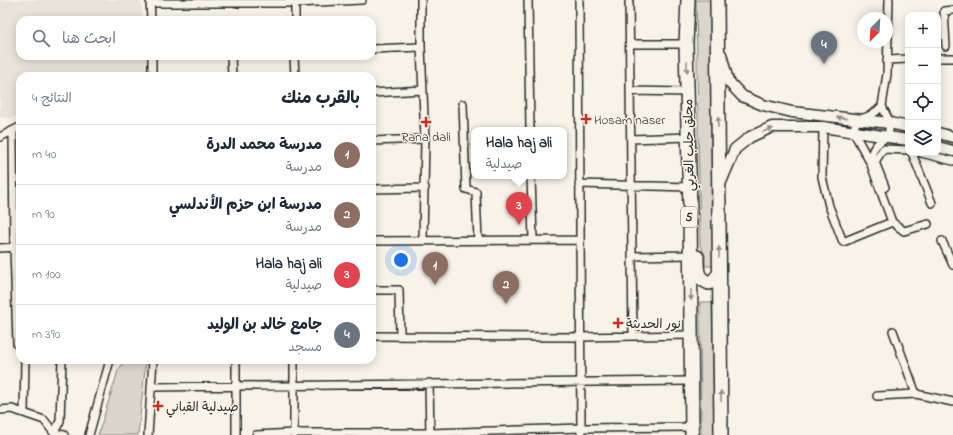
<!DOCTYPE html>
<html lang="ar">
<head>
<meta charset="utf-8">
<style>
	body { margin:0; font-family:"Indie Flower","Playpen Sans Arabic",sans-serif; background:#f2f2f3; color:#1f2937; direction:rtl }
	.controls { position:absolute; right:12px; top:12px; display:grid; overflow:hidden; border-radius:8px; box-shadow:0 2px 10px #0003 }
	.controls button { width:36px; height:36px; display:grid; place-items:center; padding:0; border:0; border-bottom:1px solid #e0e1e3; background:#fff; color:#1f2937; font:20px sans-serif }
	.compass { position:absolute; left:857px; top:12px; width:36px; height:36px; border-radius:50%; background:#fff; box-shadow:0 2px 10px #0003; rotate:204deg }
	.you { position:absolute; left:401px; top:260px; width:14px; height:14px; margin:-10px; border:3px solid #fff; border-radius:50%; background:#1a73e8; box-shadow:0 0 0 6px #1a73e833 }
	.badge { display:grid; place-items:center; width:26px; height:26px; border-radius:50%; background:#c8321e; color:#fff; font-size:13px; font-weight:700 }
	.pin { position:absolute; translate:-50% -33px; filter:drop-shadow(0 1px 2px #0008) }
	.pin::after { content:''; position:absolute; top:21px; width:14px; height:12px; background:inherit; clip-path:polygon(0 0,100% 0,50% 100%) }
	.popup { position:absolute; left:471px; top:127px; width:96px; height:52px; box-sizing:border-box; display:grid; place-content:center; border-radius:8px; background:#fff; filter:drop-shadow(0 1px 3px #0005); font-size:13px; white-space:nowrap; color:#747a83 }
	.popup b { font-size:15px; color:#1f2937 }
	.popup::after { content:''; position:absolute; left:50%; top:100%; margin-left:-8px; border:8px solid transparent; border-top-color:#fff }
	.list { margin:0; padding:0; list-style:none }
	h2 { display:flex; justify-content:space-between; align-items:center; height:52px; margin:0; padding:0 16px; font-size:17px }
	h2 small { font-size:13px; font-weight:400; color:#747a83 }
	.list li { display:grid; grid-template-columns:26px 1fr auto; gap:12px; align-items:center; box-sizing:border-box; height:60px; padding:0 16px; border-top:1px solid #e0e1e3 }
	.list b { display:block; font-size:15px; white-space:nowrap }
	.list p { margin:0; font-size:13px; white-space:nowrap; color:#747a83 }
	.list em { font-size:13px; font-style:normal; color:#747a83 }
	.icon { flex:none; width:22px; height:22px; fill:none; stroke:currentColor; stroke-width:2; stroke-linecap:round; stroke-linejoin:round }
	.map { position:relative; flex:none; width:953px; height:435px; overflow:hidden; direction:ltr }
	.search { position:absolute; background:#fff; box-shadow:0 2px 10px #0003; left:16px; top:16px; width:360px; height:44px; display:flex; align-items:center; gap:10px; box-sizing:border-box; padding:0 14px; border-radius:12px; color:#747a83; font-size:15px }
	.panel { position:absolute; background:#fff; box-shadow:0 2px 10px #0003; left:16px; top:72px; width:360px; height:292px; border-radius:12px; direction:rtl }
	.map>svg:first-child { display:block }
	.built { fill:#e8e4da }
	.green { fill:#dad6cc; stroke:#82807c }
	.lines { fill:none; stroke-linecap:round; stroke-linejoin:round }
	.street-casing { stroke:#2b2b2b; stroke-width:10 }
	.secondary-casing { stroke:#2b2b2b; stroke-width:13 }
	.highway-casing { stroke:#2b2b2b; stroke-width:16 }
	.street { stroke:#f7f3e8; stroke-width:7 }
	.secondary { stroke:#f7f3e8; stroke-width:10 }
	.highway { stroke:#f7f3e8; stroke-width:13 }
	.oneway { fill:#918f8a }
	.poi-dot { fill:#c8321e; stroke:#f7f3e8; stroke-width:1.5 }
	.labels { text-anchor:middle; stroke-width:3; stroke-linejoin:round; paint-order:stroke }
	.shield { fill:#f7f3e8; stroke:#686764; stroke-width:1 }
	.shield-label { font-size:12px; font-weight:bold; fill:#2b2b2b }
	.poi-label { font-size:13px; fill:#2b2b2b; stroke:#f7f3e8; text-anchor:start }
	.street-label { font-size:13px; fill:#2b2b2b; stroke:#f7f3e8 }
</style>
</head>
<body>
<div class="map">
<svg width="953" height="435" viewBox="0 0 953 435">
	<rect width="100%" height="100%" fill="#f7f3e8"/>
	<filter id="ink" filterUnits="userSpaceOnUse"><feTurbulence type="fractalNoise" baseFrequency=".025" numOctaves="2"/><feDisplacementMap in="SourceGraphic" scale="8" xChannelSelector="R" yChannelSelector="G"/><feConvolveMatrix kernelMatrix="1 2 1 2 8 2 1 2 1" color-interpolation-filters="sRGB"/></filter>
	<g filter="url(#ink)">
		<path class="built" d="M0 0H141L143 20H20V56H146L148 71 134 76H20V115L10 119 0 117Z"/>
		<path class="green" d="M696 0H711V141L713 266H705V255L700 245Z
			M700 302H712L714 435H701Z
			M125 360H146L138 435H98L118 371Z"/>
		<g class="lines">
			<defs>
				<path id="street" d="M150 0 151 20
					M421 0V47L425 139 423 240
					M528 0 530 130
					M579 0 581 435
					M629 0 633 336
					M150 3H295L362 0
					M295 20V3
					M630 44H686
					M946 46 944 11 953 10
					M372 49 421 47
					M152 56V76
					M231 56 232 76
					M294 56 295 76
					M938 58H953
					M887 60 908 59
					M630 91 687 92
					M372 93 423 90
					M463 104 466 189 476 192V194L478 240
					M882 106C875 114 868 117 857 120L853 131 870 162 892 222 904 231 928 224
					M823 127 822 177 829 206 843 242 892 222
					M13 131 14 247 17 344 20 348
					M0 137 20 127
					M631 139 688 137
					M372 141 425 139
					M912 153 932 203
					M921 153 953 161
					M870 162C872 147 876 144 888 136L890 123 882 106 887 74 889 0
					M531 176 533 240
					M579 184 689 187
					M372 189 425 188
					M880 190 885 187 875 162 883 149 908 150
					M372 241 580 240
					M942 241 953 265
					M0 248 20 247
					M632 256 690 255
					M372 290H399L400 336
					M893 331 916 394
					M372 336 580 337 691 335
					M236 360V435
					M429 383 430 435
					M151 387 691 381
					M877 396 916 394 953 402
					M0 410 12 409 44 420 54 433 64 435
					M24 413 25 360
					M54 433 60 421 62 360
					M89 435 110 360
					M148 435 153 360
					M256 435 294 433H430L581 428 691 427
					M294 435V360"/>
				<path id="secondary" d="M721 54 728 81 742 96 763 105 792 112 890 123 908 127
					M938 133 953 137
					M938 147 953 151
					M721 182 735 149 750 137 772 127H823L908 140"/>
				<path id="highway" d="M688 0 686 44 690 210 692 435
					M717 0 721 435
					M697 257C697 269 696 278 709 283L714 280 719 274"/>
			</defs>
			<use href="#street" class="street-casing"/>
			<use href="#secondary" class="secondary-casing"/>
			<use href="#highway" class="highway-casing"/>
			<use href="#street" class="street"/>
			<use href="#secondary" class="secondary"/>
			<use href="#highway" class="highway"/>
		</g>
		<defs><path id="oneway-solid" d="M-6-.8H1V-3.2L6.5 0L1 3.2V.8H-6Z"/></defs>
		<g class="oneway">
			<use href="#oneway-solid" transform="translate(687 67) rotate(89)"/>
			<use href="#oneway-solid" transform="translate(842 118) rotate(-173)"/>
			<use href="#oneway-solid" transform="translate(718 122) rotate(-90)"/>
			<use href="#oneway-solid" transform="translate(768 130) rotate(-19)"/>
			<use href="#oneway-solid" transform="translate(719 252) rotate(-91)"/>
			<use href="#oneway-solid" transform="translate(691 295) rotate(89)"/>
			<use href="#oneway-solid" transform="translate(721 396) rotate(-91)"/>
		</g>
	</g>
	<g class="poi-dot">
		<path d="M584 113h4v4h4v4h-4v4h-4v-4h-4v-4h4z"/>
		<path d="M424 116h4v4h4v4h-4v4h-4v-4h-4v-4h4z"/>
		<path d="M616 317h4v4h4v4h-4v4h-4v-4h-4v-4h4z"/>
		<path d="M156 400h4v4h4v4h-4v4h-4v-4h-4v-4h4z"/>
	</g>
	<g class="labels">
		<rect class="shield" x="681" y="207" width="16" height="20" rx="3"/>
		<g class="shield-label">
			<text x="689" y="221">5</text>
		</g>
		<g class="poi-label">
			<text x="594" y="124">Hosam naser</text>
			<text x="426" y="141" text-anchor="middle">Rana dali</text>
			<text x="626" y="328">نور الحديثة</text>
			<text x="166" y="411">صيدلية القباني</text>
		</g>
		<g class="street-label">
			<text transform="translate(688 145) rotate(-91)" y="5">محلق حلب الغربي</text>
		</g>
	</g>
</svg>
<div class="controls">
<button>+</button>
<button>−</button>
<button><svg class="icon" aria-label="locate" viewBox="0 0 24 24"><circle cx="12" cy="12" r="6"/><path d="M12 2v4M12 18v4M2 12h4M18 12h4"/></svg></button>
<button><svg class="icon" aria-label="layers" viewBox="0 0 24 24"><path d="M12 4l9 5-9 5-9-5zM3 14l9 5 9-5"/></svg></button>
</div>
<svg class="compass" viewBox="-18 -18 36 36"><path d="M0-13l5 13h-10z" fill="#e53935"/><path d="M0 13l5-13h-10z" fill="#747a83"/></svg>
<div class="you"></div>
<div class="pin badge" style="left:435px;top:285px;background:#8d6e63">1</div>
<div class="pin badge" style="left:506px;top:304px;background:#8d6e63">2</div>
<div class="pin badge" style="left:519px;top:225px;background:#e0444e">3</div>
<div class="popup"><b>Hala haj ali</b>صيدلية</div>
<div class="pin badge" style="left:824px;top:64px;background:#6b7280">4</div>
<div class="search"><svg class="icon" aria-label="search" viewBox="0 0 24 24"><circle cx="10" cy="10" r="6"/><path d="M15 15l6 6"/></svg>ابحث هنا</div>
<section class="panel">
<h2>بالقرب منك<small>النتائج: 4</small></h2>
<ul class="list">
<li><span class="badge" style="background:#8d6e63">1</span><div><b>مدرسة محمد الدرة</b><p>مدرسة</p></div><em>40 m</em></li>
<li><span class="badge" style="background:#8d6e63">2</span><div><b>مدرسة ابن حزم الأندلسي</b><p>مدرسة</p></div><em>90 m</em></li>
<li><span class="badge" style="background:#e0444e">3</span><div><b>Hala haj ali</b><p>صيدلية</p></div><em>100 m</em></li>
<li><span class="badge" style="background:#6b7280">4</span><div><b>جامع خالد بن الوليد</b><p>مسجد</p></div><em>390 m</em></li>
</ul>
</section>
</div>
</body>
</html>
